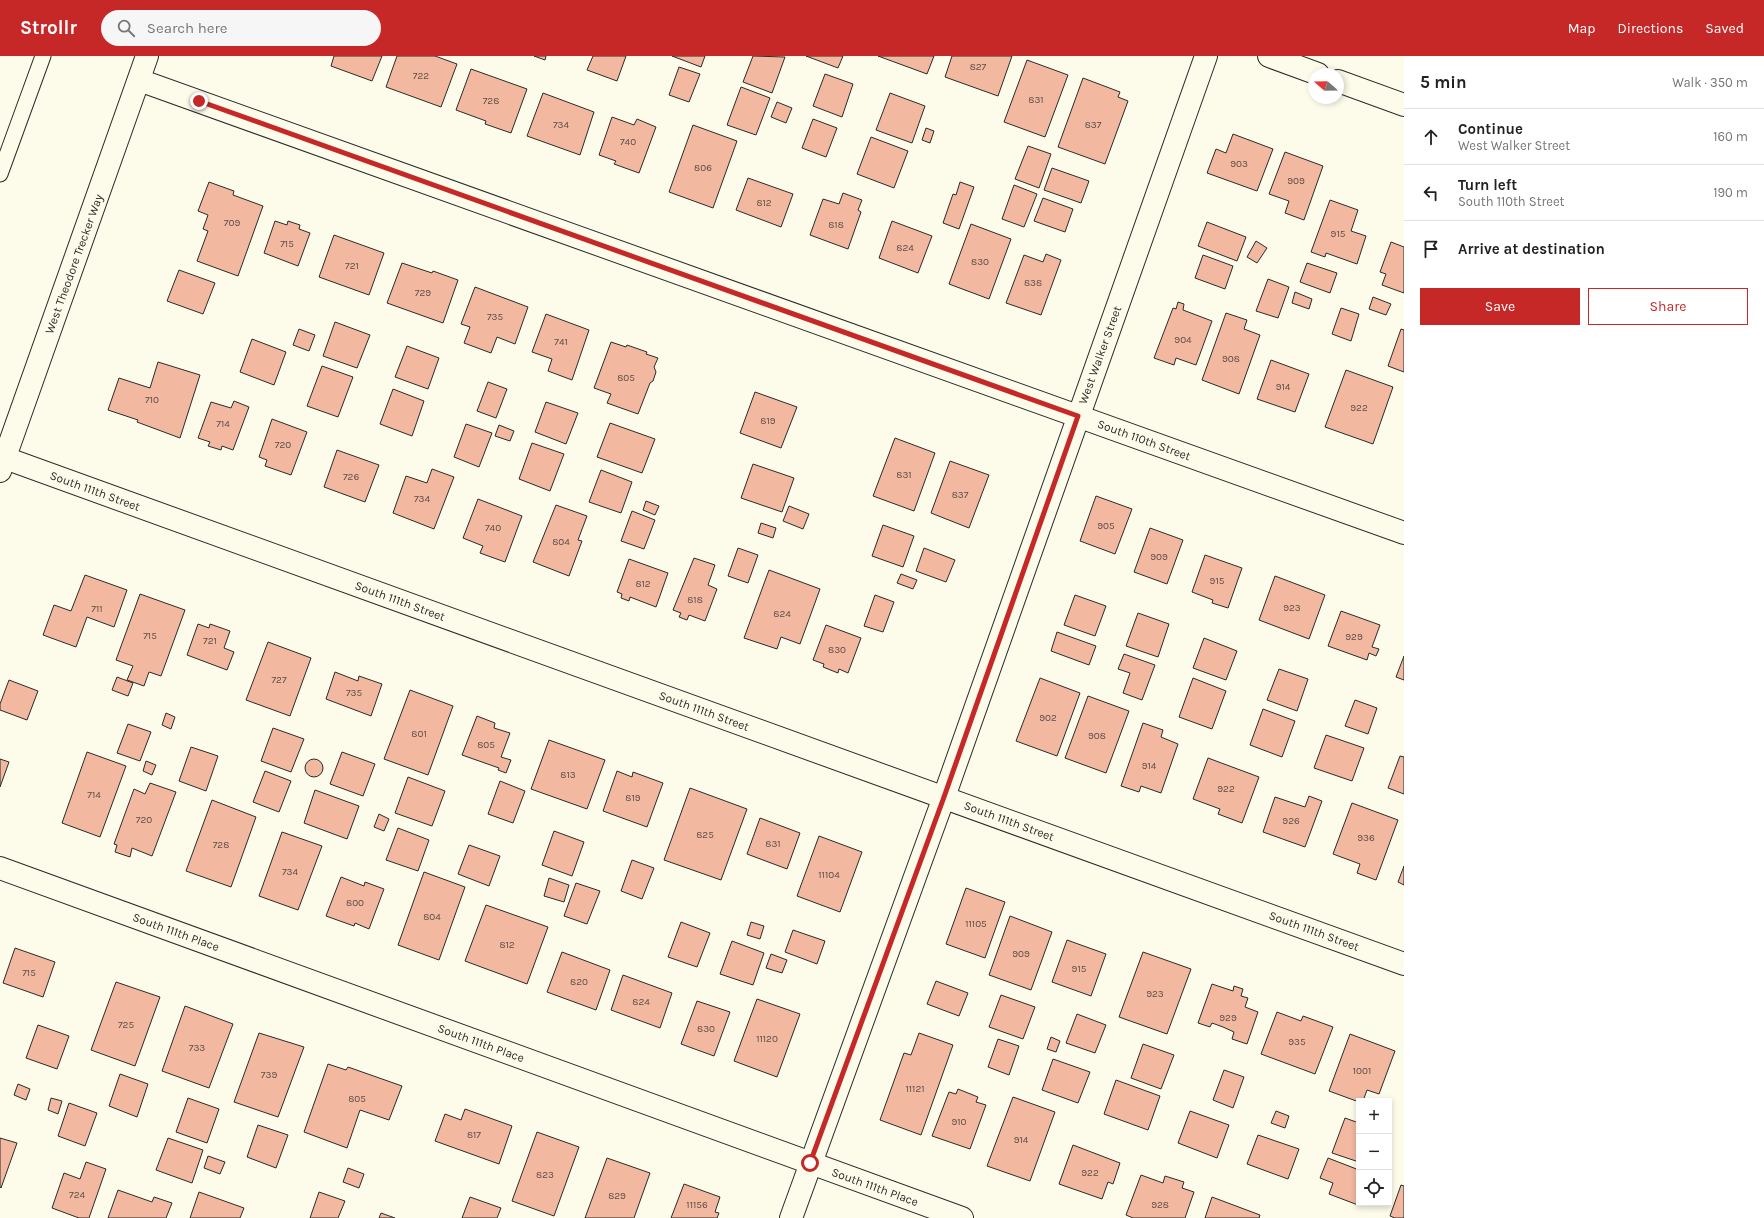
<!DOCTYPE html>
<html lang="en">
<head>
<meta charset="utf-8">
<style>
	body { margin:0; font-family:Karla,sans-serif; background:#f6f6f6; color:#222 }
	.controls { position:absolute; right:12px; bottom:12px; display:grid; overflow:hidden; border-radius:0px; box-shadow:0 2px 6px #0003 }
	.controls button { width:36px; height:36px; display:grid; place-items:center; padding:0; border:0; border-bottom:1px solid #e0e0e0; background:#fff; color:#222; font:20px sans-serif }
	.compass { position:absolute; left:1308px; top:12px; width:36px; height:36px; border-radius:50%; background:#fff; box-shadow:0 2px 6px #0003; rotate:290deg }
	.stop { position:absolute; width:12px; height:12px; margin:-9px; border:3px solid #c62828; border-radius:50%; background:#fff }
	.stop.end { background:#c62828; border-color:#fff; box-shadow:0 1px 4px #0008 }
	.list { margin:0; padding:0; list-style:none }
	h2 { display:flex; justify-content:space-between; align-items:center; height:52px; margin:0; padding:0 16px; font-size:17px }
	h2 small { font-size:13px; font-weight:400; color:#767676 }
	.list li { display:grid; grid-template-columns:26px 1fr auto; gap:12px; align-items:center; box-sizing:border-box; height:56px; padding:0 16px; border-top:1px solid #e0e0e0 }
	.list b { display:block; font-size:15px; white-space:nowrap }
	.list p { margin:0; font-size:13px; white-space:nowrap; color:#767676 }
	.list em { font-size:13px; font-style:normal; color:#767676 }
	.actions { display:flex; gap:8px; padding:12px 16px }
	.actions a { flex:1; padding:9px 0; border:1px solid #c62828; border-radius:0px; text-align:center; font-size:14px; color:#c62828 }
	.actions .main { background:#c62828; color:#fff }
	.icon { flex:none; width:22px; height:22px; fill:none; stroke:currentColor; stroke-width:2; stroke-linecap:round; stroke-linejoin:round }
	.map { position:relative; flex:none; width:1404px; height:1162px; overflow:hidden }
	header { display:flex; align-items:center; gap:24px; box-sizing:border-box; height:56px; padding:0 20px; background:#c62828; color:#fff }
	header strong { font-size:19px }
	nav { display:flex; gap:22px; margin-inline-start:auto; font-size:14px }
	.search { width:280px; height:36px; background:#f6f6f6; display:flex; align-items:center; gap:10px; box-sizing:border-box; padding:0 14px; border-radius:22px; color:#767676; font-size:15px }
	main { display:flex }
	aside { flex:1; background:#fff }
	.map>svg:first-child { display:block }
	.building { fill:#f2b8a0; stroke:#2b2b2b }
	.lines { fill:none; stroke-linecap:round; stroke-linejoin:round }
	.service-casing { stroke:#2b2b2b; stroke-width:17 }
	.minor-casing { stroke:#2b2b2b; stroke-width:24 }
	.service { stroke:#fdfbea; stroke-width:15 }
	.minor { stroke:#fdfbea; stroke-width:22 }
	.route { stroke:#c62828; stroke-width:5 }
	.labels { text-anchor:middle; stroke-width:3; stroke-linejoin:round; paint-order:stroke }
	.number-label { font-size:10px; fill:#5d4e48 }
	.street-label { font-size:12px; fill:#2b2b2b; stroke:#fdfbea }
</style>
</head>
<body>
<header>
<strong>Strollr</strong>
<div class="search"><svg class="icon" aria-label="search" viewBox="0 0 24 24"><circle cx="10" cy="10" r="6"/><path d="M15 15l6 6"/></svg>Search here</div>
<nav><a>Map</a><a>Directions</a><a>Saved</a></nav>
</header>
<main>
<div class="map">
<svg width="1404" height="1162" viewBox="0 0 1404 1162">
	<rect width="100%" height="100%" fill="#fdfbea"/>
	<path class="building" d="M334 0H382L372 25 331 10Z
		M397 0H435L457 8 441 51 386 31Z
		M534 0H546L545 4Z
		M593 0H626L617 25 587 14Z
		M672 0H705L701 11Z
		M753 0 785 1 772 37 743 26Z
		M806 0H843L838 12Z
		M878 0H934L927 18Z
		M952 0H1012L998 40 945 21Z
		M1027 4 1068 19 1045 81 1004 66Z
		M679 11 700 18 689 46 669 39Z
		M471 13 527 33 511 77 485 68 486 65 456 54Z
		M825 18 853 28 842 61 813 50Z
		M1083 22 1120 36 1118 41 1128 45 1105 108 1058 91Z
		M741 31 770 42 756 79 727 69Z
		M543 37 594 56 580 99 527 80Z
		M890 37 925 50 912 87 876 74Z
		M777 46 792 52 786 67 771 61Z
		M612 61 634 69 637 63 656 71 639 117 614 108 616 105 599 99Z
		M813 63 837 72 826 101 802 92Z
		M693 69 737 85 713 152 669 136Z
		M926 72 934 75 930 87 922 84Z
		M1233 78 1273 93 1257 135 1207 117 1216 93 1226 97Z
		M871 81 908 95 894 132 857 118Z
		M1028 90 1051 98 1039 132 1015 123Z
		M1285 96 1323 110 1304 164 1285 157 1289 145 1269 138Z
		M1052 112 1089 125 1081 147 1044 134Z
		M748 122 793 138 781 171 736 154Z
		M209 126 234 135 233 139 263 150 238 220 197 205 208 175 203 173 208 159 198 155Z
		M960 126 974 131 959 173 943 167 953 138 956 139Z
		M1014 129 1037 138 1024 171 1002 163Z
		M843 137 862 144 858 154 861 156 848 193 810 179 823 143 839 148Z
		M1043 142 1073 153 1065 176 1034 165Z
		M1330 144 1358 154 1351 175 1366 180 1357 208 1326 197 1325 201 1311 196Z
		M275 165 287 169 288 165 300 169 299 173 310 177 298 210 264 197Z
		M892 165 932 180 918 217 879 202Z
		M1207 166 1246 181 1237 205 1198 190Z
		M971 168 1011 183 989 243 949 228Z
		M334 179 384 197 369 239 319 221Z
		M1256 185 1267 192 1257 207 1247 201Z
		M1391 186 1404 191V237L1382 229 1386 218 1380 216Z
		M1046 198 1061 204 1041 259 1006 247 1024 199 1043 206Z
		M1203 199 1233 210 1225 233 1195 222Z
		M402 207 432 217 433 215 458 224 443 267 387 247Z
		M1307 207 1337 217 1330 237 1300 226Z
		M179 214 215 227 203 258 167 245Z
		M1268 223 1289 231 1278 262 1256 255Z
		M475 231 528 251 515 288 497 281 491 297 464 287 470 271 461 268Z
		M1295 236 1312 243 1309 253 1292 247Z
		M1373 241 1391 248 1386 259 1369 253Z
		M1178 246 1184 248 1183 254 1212 265 1196 309 1176 302 1174 309 1154 302 1173 252 1176 253Z
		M1341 252 1359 258 1351 285 1332 278Z
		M1226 257 1247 264 1244 273 1260 279 1239 338 1202 324Z
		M546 258 589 274 572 324 548 315 552 303 532 296Z
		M335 266 370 279 357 312 323 300Z
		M299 273 315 279 309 295 293 289Z
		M1401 273 1404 274V316L1388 310Z
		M252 283 286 296 274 329 240 316Z
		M611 286 626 291 627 289 647 296 646 298 658 302 654 311 656 316 653 325 650 327 638 358 607 347 611 338 594 332Z
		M407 290 439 302 428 333 395 321Z
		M1271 304 1309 318 1295 356 1257 343Z
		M158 306 200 319 180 382 137 366 138 364 108 354 119 322 150 332Z
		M322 310 353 321 338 361 307 350Z
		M1346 314 1393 331 1373 388 1325 371Z
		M488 326 507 333 496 362 477 355Z
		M393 333 424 345 412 380 380 368Z
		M755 336 797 351 781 392 740 377Z
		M234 345 249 351 233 394 222 390 221 394 208 390 210 386 198 382 211 346 231 352Z
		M546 346 578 357 566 388 535 376Z
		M272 363 307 376 291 419 265 410 267 404 259 401Z
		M610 367 655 383 642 417 597 401Z
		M466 368 492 377 479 411 454 401Z
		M499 369 514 375 510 385 495 380Z
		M895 382 935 397 914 455 873 440Z
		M532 387 564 398 550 435 519 423Z
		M337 394 379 409 365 446 324 431Z
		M950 405 989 419 969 472 931 457Z
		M753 408 794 422 782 456 741 442Z
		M432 413 454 421 434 473 393 457 406 420 427 427Z
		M601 414 632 426 621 457 589 446Z
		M1096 440 1132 453 1115 498 1080 485Z
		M478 443 522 460 505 506 480 497 483 490 463 482Z
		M646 445 659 450 655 459 643 454Z
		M556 449 587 460 578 484 582 485 569 520 533 506Z
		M789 450 809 458 803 473 783 465Z
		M632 455 655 464 644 493 621 485Z
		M761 467 776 472 773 482 758 477Z
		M883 469 914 480 903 511 872 500Z
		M1150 472 1183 484 1167 528 1134 516Z
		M738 492 758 499 748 527 728 520Z
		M924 492 955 504 946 526 916 515Z
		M1205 499 1242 512 1228 552 1212 547 1213 544 1192 536Z
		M694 502 715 509 708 529 717 533 705 565 689 559 687 564 679 561 681 557 673 554Z
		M629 503 668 517 656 551 630 541 629 545 621 542 622 538 617 536Z
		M769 514 820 533 800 588 781 581 777 593 744 582Z
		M901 518 917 524 913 533 897 527Z
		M85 519 127 534 114 571 87 561 76 591 43 579 54 549 71 555Z
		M1275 520 1325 539 1309 583 1259 564Z
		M140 538 185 554 161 620 149 616 144 630 127 624 133 610 116 604Z
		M875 539 894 546 883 576 864 570Z
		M1075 539 1106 550 1095 580 1064 569Z
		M1341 555 1380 569 1372 591 1379 593 1376 600 1369 597 1367 604 1328 590Z
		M1138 557 1169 568 1158 601 1126 590Z
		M198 568 209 572 210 568 230 575 224 592 234 596 227 614 187 599Z
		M826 569 861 582 848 617 839 613 838 617 823 611 824 608 813 604Z
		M1057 576 1096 590 1089 609 1051 595Z
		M1204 582 1237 595 1226 624 1193 612Z
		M268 586 311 602 290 660 246 644Z
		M1124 598 1155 609 1142 644 1123 637 1130 617 1118 613Z
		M1404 600V624L1396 621Z
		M1279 613 1308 623 1297 655 1267 644Z
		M335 616 358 625 359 620 382 628 371 660 326 643Z
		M117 621 133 627 128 640 112 634Z
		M1040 622 1080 637 1057 700 1016 685Z
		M1193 622 1226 635 1212 673 1179 661Z
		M9 624 38 635 27 664 0 654V648Z
		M410 634 453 650 428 719 384 703Z
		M1088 640 1129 655 1106 717 1065 702Z
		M1355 644 1377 652 1368 678 1345 670Z
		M1263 653 1295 665 1282 701 1250 689Z
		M166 657 175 661 171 673 162 669Z
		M477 660 495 667 494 672 510 677 501 701 511 704 506 717 498 714 499 712 462 699Z
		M1143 667 1163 674 1161 681 1178 688 1161 737 1141 730 1139 736 1121 730Z
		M128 668 151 676 140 705 117 697Z
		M273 672 304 683 291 716 261 705Z
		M1326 679 1364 692 1352 725 1314 712Z
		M549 684 605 704 587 753 531 733Z
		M191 691 218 700 206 735 179 725Z
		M87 696 126 710 100 781 62 767Z
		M342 696 375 708 363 740 330 728Z
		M1400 700 1404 701V738L1388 732Z
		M1208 702 1259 721 1242 767 1218 758 1220 753 1193 743Z
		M305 712a9 9 0 1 1 18 0a9 9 0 1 1-18 0Z
		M0 703 9 706 0 731Z
		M146 705 156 709 152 719 143 715Z
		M265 715 291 725 279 756 253 746Z
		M617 715 632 721 633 716 663 727 647 771 603 755Z
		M408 721 445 735 432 770 395 757Z
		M500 725 525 735 513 767 488 758Z
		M150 727 176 736 152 800 132 792 130 801 115 796 117 789 114 788 134 733 145 738Z
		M690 732 747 753 721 824 664 804Z
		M315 734 359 750 347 783 304 767Z
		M1309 740 1322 745 1305 791 1263 776 1275 741 1305 751Z
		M212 744 256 761 231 831 186 815Z
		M1352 747 1398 764 1376 824 1357 817 1360 808 1333 798Z
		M379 758 389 763 384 775 374 771Z
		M760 762 800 777 787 813 747 798Z
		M398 772 429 784 418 815 386 804Z
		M554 775 584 786 572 820 542 809Z
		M282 776 322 790 298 854 259 840Z
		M819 780 862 796 840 856 797 840Z
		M469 789 500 800 489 830 458 818Z
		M632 804 654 812 642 843 621 835Z
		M1404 810V829L1398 826Z
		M424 816 465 831 439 904 398 889Z
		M341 821 364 830 365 826 384 833 369 873 355 867 354 870 326 860Z
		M549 822 569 829 564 846 544 840Z
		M576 827 600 835 587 868 564 860Z
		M966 832 1005 846 985 902 946 888Z
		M486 849 548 871 527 928 465 905Z
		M1010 860 1052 876 1031 934 989 919Z
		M681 866 710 877 697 911 668 901Z
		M751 866 764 870 760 883 747 879Z
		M793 874 825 885 817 908 785 896Z
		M1067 884 1106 898 1091 940 1052 926Z
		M732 885 764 897 753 929 720 918Z
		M15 892 55 906 43 941 3 927Z
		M562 896 610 914 596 954 547 936Z
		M1143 896 1191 913 1167 978 1119 961Z
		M771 898 787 904 782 917 766 912Z
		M623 919 672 937 660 972 611 954Z
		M936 925 968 937 959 960 927 948Z
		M116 926 160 941 135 1010 91 994Z
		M1212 928 1233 935 1234 930 1243 933 1241 940 1248 942 1245 951 1258 956 1247 988 1232 983 1234 976 1223 971 1212 967 1210 971 1198 967Z
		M1001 939 1035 951 1023 983 989 971Z
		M757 943 800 958 777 1021 734 1005Z
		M697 945 730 956 714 1000 681 988Z
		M185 950 233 968 209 1032 162 1015Z
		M1277 956 1301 965 1303 960 1333 971 1315 1018 1261 998Z
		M1077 958 1106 969 1095 997 1066 987Z
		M38 969 69 980 57 1013 26 1002Z
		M259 977 304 991 278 1061 234 1046Z
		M919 977 953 989 921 1079 880 1064 904 997 911 999Z
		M1350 978 1395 995 1379 1038 1367 1034 1363 1045 1359 1046 1329 1035Z
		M1051 981 1060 985 1056 996 1047 993Z
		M998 983 1019 990 1009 1019 988 1011Z
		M1143 988 1174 999 1161 1033 1131 1022Z
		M1053 1003 1090 1016 1078 1047 1042 1034Z
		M328 1008 346 1014 348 1011 402 1030 389 1064 360 1054 347 1092 304 1076Z
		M1224 1014 1244 1021 1233 1052 1213 1044Z
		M120 1018 148 1028 137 1061 109 1050Z
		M1116 1024 1160 1040 1148 1074 1104 1058Z
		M18 1028 30 1033 26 1044 14 1039Z
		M958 1033 978 1041 976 1046 986 1049 970 1093 932 1080 949 1036 956 1038Z
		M1013 1041 1055 1056 1030 1125 987 1110Z
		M51 1042 62 1045 58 1058 48 1054Z
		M188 1042 219 1053 207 1087 176 1076Z
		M69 1047 97 1057 85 1090 58 1080Z
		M465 1053 512 1070 499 1108 435 1085 445 1058 461 1064Z
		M1190 1055 1229 1069 1217 1102 1178 1087Z
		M1276 1055 1289 1060 1285 1072 1271 1067Z
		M1345 1062 1359 1067V1106L1332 1097Z
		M258 1069 288 1079 276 1112 247 1101Z
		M537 1076 579 1091 554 1160 512 1145Z
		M1258 1079 1299 1093 1288 1123 1247 1108Z
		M0 1082 17 1087 1 1132 0 1131Z
		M168 1082 203 1094 192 1127 156 1114Z
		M1073 1089 1120 1107 1113 1128 1108 1126 1102 1143 1059 1128Z
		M208 1100 225 1106 220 1118 204 1112Z
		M607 1102 650 1117 634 1162H585Z
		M1328 1102 1359 1114 1358 1149 1329 1138 1333 1127 1320 1122Z
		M86 1106 106 1113 89 1162H79L52 1152 64 1117 80 1123Z
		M348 1112 364 1118 359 1132 343 1126Z
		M1141 1119 1163 1127 1165 1120 1184 1126 1182 1132 1194 1136 1185 1162H1133L1126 1159Z
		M684 1128 720 1141 715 1156 719 1157 717 1162H671Z
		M1401 1129 1404 1130V1162H1395L1390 1160Z
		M118 1134 152 1146 154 1141 172 1147 166 1162H108Z
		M199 1136 244 1152 240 1162H190Z
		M319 1136 345 1145 338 1162H310Z
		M470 1141 501 1152 497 1162H462Z
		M1212 1141 1260 1159 1259 1162H1205Z
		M381 1157 395 1162H379Z"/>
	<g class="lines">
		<defs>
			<path id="service" d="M0 118 43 0"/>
			<path id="minor" d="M1269 0 1318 18
				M139 24 1404 477
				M1338 25 1404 49
				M5 402 1404 908
				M0 415 147 0
				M0 812 962 1162
				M791 1162 944 741 1206 0"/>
		</defs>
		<use href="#service" class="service-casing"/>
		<use href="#minor" class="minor-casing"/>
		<use href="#service" class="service"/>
		<use href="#minor" class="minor"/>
	</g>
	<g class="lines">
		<path class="route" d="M199 45 1078 360 944 741 810 1107"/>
	</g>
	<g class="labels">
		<g class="number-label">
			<text x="978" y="14">827</text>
			<text x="421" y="23">722</text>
			<text x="1036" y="47">831</text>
			<text x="491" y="48">728</text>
			<text x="561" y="72">734</text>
			<text x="1093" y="72">837</text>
			<text x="628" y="89">740</text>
			<text x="1239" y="111">903</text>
			<text x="703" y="115">806</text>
			<text x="1296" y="128">909</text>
			<text x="764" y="150">812</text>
			<text x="232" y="170">709</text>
			<text x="836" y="172">818</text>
			<text x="1338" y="181">915</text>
			<text x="287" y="191">715</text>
			<text x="905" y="195">824</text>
			<text x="980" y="209">830</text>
			<text x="352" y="213">721</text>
			<text x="1033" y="230">838</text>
			<text x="423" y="240">729</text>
			<text x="495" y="264">735</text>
			<text x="1183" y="287">904</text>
			<text x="561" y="289">741</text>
			<text x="1231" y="306">908</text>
			<text x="626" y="325">805</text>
			<text x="1283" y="334">914</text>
			<text x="152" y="347">710</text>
			<text x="1359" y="355">922</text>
			<text x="768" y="368">819</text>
			<text x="223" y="371">714</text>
			<text x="283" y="392">720</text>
			<text x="904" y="422">831</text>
			<text x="351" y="424">726</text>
			<text x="960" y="442">837</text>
			<text x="422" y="446">734</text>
			<text x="1106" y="473">905</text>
			<text x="493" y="475">740</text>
			<text x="561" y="489">804</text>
			<text x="1159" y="504">909</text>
			<text x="1217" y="528">915</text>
			<text x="643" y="531">812</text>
			<text x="695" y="547">818</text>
			<text x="1292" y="555">923</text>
			<text x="97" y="556">711</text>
			<text x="782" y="561">824</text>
			<text x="150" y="583">715</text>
			<text x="1354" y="584">929</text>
			<text x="210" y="588">721</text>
			<text x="837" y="597">830</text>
			<text x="279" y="627">727</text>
			<text x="354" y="640">735</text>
			<text x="1048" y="665">902</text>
			<text x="419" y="681">801</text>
			<text x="1097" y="683">908</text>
			<text x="486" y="692">805</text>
			<text x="1149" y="713">914</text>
			<text x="568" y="722">813</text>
			<text x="1226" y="736">922</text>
			<text x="94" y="742">714</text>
			<text x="633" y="745">819</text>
			<text x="144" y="767">720</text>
			<text x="1291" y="768">926</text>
			<text x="705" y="782">825</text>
			<text x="1366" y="785">936</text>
			<text x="773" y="791">831</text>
			<text x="221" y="792">728</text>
			<text x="290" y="819">734</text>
			<text x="829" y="822">11104</text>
			<text x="355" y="850">800</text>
			<text x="432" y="864">804</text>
			<text x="976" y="871">11105</text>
			<text x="507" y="892">812</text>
			<text x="1021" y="901">909</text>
			<text x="1079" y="916">915</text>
			<text x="29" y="920">715</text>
			<text x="579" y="929">820</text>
			<text x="1155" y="941">923</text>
			<text x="641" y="949">824</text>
			<text x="1228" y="965">929</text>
			<text x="126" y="972">725</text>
			<text x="706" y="976">830</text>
			<text x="767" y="986">11120</text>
			<text x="1297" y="989">935</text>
			<text x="197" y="995">733</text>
			<text x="1362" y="1018">1001</text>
			<text x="269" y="1022">739</text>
			<text x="915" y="1036">11121</text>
			<text x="357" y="1046">805</text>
			<text x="959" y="1069">910</text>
			<text x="474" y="1082">817</text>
			<text x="1021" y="1087">914</text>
			<text x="1090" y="1120">922</text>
			<text x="545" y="1122">823</text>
			<text x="77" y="1142">724</text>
			<text x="617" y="1143">829</text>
			<text x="697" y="1152">11156</text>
			<text x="1160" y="1152">928</text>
		</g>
		<g class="street-label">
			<text transform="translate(74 208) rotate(-70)" y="4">West Theodore Trecker Way</text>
			<text transform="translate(1100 299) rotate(-70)" y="4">West Walker Street</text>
			<text transform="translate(1144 384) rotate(20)" y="4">South 110th Street</text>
			<text transform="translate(95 435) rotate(20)" y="4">South 111th Street</text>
			<text transform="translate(400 545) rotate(20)" y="4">South 111th Street</text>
			<text transform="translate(704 655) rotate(20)" y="4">South 111th Street</text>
			<text transform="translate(1009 765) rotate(20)" y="4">South 111th Street</text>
			<text transform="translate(1314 875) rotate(20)" y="4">South 111th Street</text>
			<text transform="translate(176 876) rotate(20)" y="4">South 111th Place</text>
			<text transform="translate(481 987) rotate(20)" y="4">South 111th Place</text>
			<text transform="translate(875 1131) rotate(20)" y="4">South 111th Place</text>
		</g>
	</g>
</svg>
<div class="controls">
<button>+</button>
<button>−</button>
<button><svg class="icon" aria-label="locate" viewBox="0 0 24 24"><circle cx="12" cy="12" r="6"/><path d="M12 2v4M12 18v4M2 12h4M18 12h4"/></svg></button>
</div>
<svg class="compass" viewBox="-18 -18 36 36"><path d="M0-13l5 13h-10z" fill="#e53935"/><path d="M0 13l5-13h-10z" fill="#767676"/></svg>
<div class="stop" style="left:810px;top:1107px"></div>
<div class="stop end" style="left:199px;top:45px"></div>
</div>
<aside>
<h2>5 min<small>Walk · 350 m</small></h2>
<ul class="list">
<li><svg class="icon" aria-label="ahead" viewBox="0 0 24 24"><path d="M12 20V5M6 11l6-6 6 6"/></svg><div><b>Continue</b><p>West Walker Street</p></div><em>160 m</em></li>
<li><svg class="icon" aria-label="left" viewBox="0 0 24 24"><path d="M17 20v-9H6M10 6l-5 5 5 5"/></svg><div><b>Turn left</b><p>South 110th Street</p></div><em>190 m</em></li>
<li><svg class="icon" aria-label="arrive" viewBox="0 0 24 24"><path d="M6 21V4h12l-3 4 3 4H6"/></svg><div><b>Arrive at destination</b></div></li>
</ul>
<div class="actions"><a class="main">Save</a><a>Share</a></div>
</aside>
</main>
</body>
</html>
